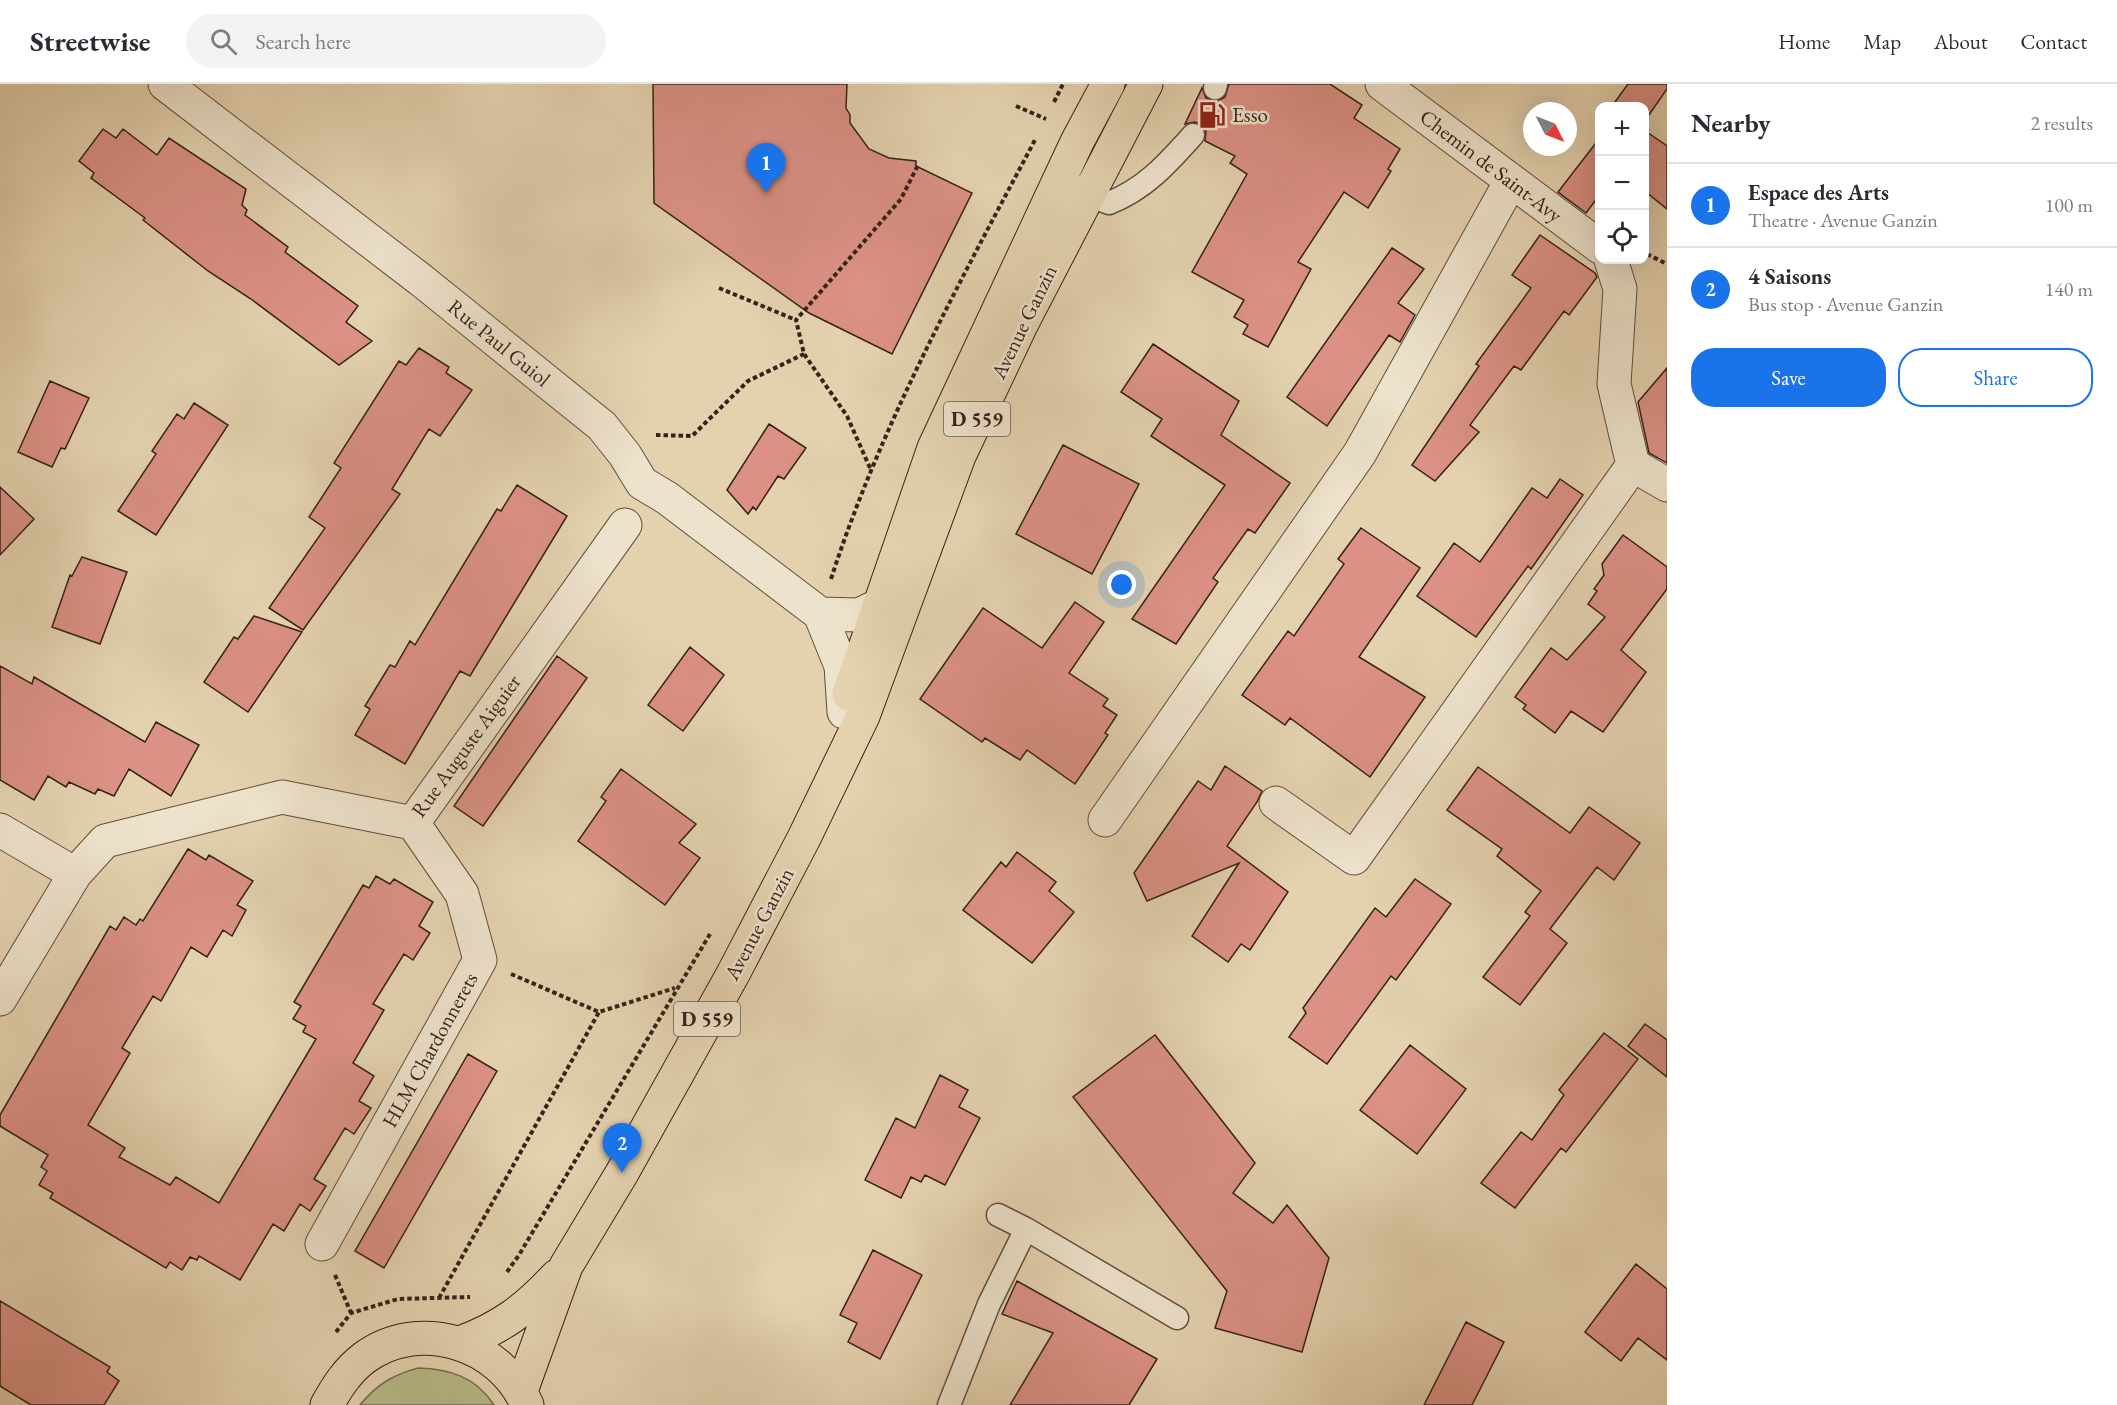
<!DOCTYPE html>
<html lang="en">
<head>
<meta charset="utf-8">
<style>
	body { margin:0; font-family:"EB Garamond",serif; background:#f2f2f3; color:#2b2b33 }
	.controls { position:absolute; right:18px; top:18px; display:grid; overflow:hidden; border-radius:12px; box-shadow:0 6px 24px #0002 }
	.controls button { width:54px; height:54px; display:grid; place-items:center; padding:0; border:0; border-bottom:2px solid #e1e1e2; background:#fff; color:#2b2b33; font:30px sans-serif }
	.compass { position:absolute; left:1523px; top:18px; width:54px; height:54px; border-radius:50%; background:#fff; box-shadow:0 6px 24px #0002; rotate:132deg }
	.you { position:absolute; left:1122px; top:501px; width:21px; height:21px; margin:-15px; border:4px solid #fff; border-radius:50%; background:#1a73e8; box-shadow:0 0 0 9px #1a73e833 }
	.badge { display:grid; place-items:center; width:39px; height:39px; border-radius:50%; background:#1a73e8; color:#fff; font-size:20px; font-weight:700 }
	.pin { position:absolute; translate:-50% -50px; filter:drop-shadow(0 2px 3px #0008) }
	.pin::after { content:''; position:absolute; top:32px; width:21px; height:18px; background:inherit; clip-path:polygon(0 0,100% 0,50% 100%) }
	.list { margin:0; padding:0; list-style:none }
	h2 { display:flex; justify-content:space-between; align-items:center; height:78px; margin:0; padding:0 24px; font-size:26px }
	h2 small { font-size:20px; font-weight:400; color:#7c7c81 }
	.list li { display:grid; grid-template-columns:39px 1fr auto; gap:18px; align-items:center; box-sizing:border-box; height:84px; padding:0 24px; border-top:2px solid #e1e1e2 }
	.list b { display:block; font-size:22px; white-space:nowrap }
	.list p { margin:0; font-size:20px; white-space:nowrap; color:#7c7c81 }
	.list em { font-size:20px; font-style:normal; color:#7c7c81 }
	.actions { display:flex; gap:12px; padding:18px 24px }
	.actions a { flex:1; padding:14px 0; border:2px solid #1a73e8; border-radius:24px; text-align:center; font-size:21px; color:#1a73e8 }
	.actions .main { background:#1a73e8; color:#fff }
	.icon { flex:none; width:33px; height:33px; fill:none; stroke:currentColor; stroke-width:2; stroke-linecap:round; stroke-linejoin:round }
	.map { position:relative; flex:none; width:1667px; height:1321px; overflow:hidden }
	header { display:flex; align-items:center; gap:36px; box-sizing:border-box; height:84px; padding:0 30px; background:#fff; border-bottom:2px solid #e1e1e2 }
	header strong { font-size:28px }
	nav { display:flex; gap:33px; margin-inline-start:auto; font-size:21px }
	.search { width:420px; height:54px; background:#f2f2f3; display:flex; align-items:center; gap:15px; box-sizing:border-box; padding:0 21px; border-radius:33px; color:#7c7c81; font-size:22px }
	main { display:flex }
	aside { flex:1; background:#fff }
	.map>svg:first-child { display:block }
	.green { fill:#b7bb88; stroke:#766e50; stroke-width:1.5 }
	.building { fill:#db9185; stroke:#362119; stroke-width:1.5 }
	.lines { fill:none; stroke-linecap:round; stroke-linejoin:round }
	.lane-casing { stroke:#624d3e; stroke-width:25 }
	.street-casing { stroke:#624d3e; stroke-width:35 }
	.primary-casing { stroke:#362119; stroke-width:35 }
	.path { stroke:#362119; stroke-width:4; stroke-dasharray:4.5 3; stroke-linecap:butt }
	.lane { stroke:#ede2cb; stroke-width:22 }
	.street { stroke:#ede2cb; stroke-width:33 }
	.primary { stroke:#e4d2af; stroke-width:33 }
	.labels { text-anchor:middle; stroke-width:5; stroke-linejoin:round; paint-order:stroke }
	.shield { fill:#ede2cb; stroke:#6d5b4e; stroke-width:1.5 }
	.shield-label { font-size:20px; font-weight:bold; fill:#362119 }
	.poi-label { font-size:21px; fill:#362119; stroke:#ede2cb; text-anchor:start }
	.street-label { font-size:21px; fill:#362119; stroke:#ede2cb }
</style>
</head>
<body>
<header>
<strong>Streetwise</strong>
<div class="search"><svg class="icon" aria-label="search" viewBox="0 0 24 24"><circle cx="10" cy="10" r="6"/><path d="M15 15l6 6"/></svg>Search here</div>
<nav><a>Home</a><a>Map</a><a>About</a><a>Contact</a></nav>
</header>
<main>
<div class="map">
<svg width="1667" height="1321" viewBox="0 0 1667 1321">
	<rect width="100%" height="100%" fill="#e4d2af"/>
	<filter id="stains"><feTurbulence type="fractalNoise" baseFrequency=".00333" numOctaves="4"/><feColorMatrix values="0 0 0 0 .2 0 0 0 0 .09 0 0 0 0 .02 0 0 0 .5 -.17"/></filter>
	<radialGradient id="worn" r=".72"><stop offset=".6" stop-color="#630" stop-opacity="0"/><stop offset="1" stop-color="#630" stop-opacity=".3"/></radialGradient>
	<path class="green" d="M418 1284C450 1285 476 1293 494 1321H360C377 1300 393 1291 418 1284Z"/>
	<path class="building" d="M653 0H847L846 24 850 31V39L869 65 889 74 916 77V82L972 109 892 270 809 229 654 119Z
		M1229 0H1330L1362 21 1354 34 1400 65 1388 85 1391 87 1368 124 1344 108 1298 178 1311 185 1268 263 1243 250 1248 241 1234 233 1244 216 1192 188 1247 90 1230 79 1235 72 1205 57 1206 47 1202 41 1195 38 1185 40 1202 4 1206 14 1218 17 1225 13Z
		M1628 0H1667V5L1644 38V22H1612Z
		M103 45 116 54 123 45 157 71 169 54 246 105 242 121 247 126 245 131 288 163 285 168 358 222 346 238 372 257 339 281 251 215 208 187 143 136 145 134 91 94 94 89 79 77Z
		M1644 46 1667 62V125L1647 109 1644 111Z
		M1599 55V120L1595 117 1586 129 1558 108Z
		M1540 151 1595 189 1597 193 1569 231 1564 227 1521 286 1514 282 1470 341 1479 348 1435 397 1412 381 1479 282 1476 280 1531 204 1512 191Z
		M1392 164 1424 185 1398 219 1415 231 1400 258 1389 251 1327 342 1287 313Z
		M1153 260 1239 317 1221 351 1290 399 1255 449 1248 445 1213 494 1218 498 1176 560 1132 535 1225 401 1151 352 1162 335 1121 308Z
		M419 264 449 283 446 289 472 306 440 352 429 345 392 405 400 410 303 546 269 524 325 444 309 433 341 384 334 379 399 277 406 281Z
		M1667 284V379L1649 369 1638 318Z
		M50 297 89 314 65 365 61 364 52 383 18 368Z
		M194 319 228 341 156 451 118 427 156 370 152 367 177 330 184 335Z
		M769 340 806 364 784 395 778 392 756 426 753 423 748 430 727 406Z
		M1063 361 1139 400 1092 490 1016 450Z
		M1560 395 1583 411 1531 485 1528 482 1476 553 1417 512 1454 459 1480 478 1532 404 1547 414Z
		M517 401 567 432 470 592 460 587 405 680 355 651 370 625 365 622 390 581 395 583 410 557 415 561 497 425 501 427Z
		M0 403 34 435 0 471Z
		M1361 444 1420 484 1359 573 1425 613 1370 693 1290 634 1285 641 1242 611 1288 547 1294 552 1344 480 1338 475Z
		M1623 451 1667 483V505L1621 566 1646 588 1603 648 1571 627 1555 649 1523 625 1526 621 1515 613 1551 564 1567 576 1605 533 1588 520 1597 507 1594 505 1604 491 1602 480Z
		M82 473 127 488 100 560 52 543 70 491 72 492Z
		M1075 518 1104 538 1069 589 1108 615 1103 622 1117 631 1105 649 1108 651 1075 700 1027 666 1020 676 985 654 982 658 920 615 983 524 1042 564Z
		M254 532 302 548 248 628 204 598 234 553 238 555Z
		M690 563 724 591 683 647 648 621Z
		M557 572 587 594 483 742 454 722Z
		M0 582 32 600 34 593 145 658 156 638 199 661 171 712 129 685 114 712 98 705 95 710 69 698 66 703 48 692 34 716 0 696Z
		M1225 682 1262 707 1257 718 1227 762 1288 808 1250 866 1241 860 1228 878 1192 852 1239 779 1147 817 1134 789 1198 697 1211 706Z
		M1478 683 1570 749 1589 723 1640 759 1614 796 1597 783 1550 845 1567 859 1520 921 1483 893 1530 832 1525 828 1541 807 1497 772 1502 765 1447 726Z
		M621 685 696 740 679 759 700 774 665 821 578 757 606 717 601 713Z
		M188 765 206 776 209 771 253 797 237 821 246 826 232 852 223 846 207 873 191 863 161 917 153 912 122 964 130 969 88 1041 125 1064 119 1073 170 1101 176 1093 219 1119 316 955 303 948 306 942 293 935 301 922 294 918 363 801 369 804 376 792 390 800 394 795 433 818 419 842 430 849 413 876 404 870 373 920 384 926 353 979 374 992 359 1017 371 1024 354 1050 345 1044 314 1095 326 1102 310 1127 300 1120 284 1147 273 1140 240 1196 199 1172 197 1176 190 1173 182 1186 170 1178 166 1184 50 1114 53 1109 39 1101 47 1087 41 1083 48 1071 0 1042V1031L110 842 116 846 124 833 136 841 140 835 143 837Z
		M1017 768 1056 798 1049 807 1074 828 1032 879 963 826 1001 778 1006 783Z
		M1415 795 1451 820 1396 896 1391 892 1327 980 1289 953 1306 929 1303 924 1375 824 1386 833Z
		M1645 940 1667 956V993L1628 962Z
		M1604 949 1638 975 1566 1068 1561 1064 1515 1124 1481 1099 1521 1048 1532 1056 1564 1011 1559 1006Z
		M1155 951 1255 1079 1233 1109 1273 1139 1287 1121 1329 1174 1302 1268 1215 1244 1227 1207 1073 1013Z
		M1410 961 1466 1005 1417 1070 1360 1026Z
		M468 970 497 987 384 1184 355 1167Z
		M940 991 968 1006 959 1023 980 1034 945 1101 925 1091 921 1098 911 1093 901 1114 865 1096 896 1034 915 1044Z
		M873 1166 922 1191 880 1275 848 1258 857 1239 840 1231Z
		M1636 1180 1667 1205V1276L1638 1254 1621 1277 1585 1248Z
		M1017 1197 1157 1275 1129 1321H1010L1053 1249 1002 1230Z
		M0 1217 110 1283 107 1288 119 1297 104 1321H31L0 1302Z
		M1466 1238 1504 1258 1472 1321H1424Z"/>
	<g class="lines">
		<defs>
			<path id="lane" d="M1215 4 1216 0
				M1079 103 1088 111 1109 119C1145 105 1168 79 1193 51
				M998 1131 1026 1145
				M949 1321 989 1220 1026 1145 1177 1234"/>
			<path id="street" d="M165 0 421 196 602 342 625 371 642 399 667 414 820 530 841 582 844 628
				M1382 0 1600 163
				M1633 381 1667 401
				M820 530 859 531 898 512
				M1276 719 1354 774 1633 381 1614 300 1620 205 1611 176
				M1105 736 1360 369 1511 97
				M0 746 75 790
				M0 915 75 790 105 757 282 713 413 739 625 441
				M322 1160 480 876 462 810 413 739"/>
			<path id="primary" d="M849 610 934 364 1077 58 1108 0
				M460 1259C503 1243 526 1225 557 1192
				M521 1307 566 1182 622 1089 733 890 804 754 863 632 959 372 1021 241 1146 0
				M327 1321C337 1303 347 1287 364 1274 419 1233 501 1259 527 1321"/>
		</defs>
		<use href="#lane" class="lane-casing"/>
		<use href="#street" class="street-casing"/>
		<use href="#primary" class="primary-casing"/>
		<path class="path" d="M1054 18 1063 0
			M1016 22 1046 35
			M1647 170 1667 180
			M719 204 796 236
			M656 351 692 352 748 297 804 270
			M870 384 847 332 804 270 796 236 901 115 918 81
			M831 495C881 340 960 198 1036 54
			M511 890 599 928 675 904
			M507 1188 519 1171 710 850
			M335 1191 351 1229
			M439 1214 599 928
			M336 1248 351 1229 398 1215 470 1213"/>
		<use href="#lane" class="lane"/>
		<use href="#street" class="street"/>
		<use href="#primary" class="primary"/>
	</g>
	<defs>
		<symbol id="fuel-bare" viewBox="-9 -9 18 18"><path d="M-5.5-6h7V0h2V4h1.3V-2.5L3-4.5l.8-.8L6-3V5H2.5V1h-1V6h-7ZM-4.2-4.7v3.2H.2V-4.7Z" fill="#8f2418" stroke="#ede2cb" stroke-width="2.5" paint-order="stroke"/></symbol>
	</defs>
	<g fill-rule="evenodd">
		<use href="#fuel-bare" x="1193" y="12" width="38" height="38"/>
	</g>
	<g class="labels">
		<g class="shield">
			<rect x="944" y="318" width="66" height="34" rx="4.5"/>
			<rect x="674" y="918" width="66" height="34" rx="4.5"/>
		</g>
		<g class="shield-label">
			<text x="977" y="342">D 559</text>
			<text x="707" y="942">D 559</text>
		</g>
		<g class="poi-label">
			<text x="1232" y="38">Esso</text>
		</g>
		<g class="street-label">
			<text transform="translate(1491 82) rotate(37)" y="7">Chemin de Saint-Avy</text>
			<text transform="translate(1024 238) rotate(-64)" y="7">Avenue Ganzin</text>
			<text transform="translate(499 259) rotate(39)" y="7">Rue Paul Guiol</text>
			<text transform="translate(466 662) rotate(-54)" y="7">Rue Auguste Aiguier</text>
			<text transform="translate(759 840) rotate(-62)" y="7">Avenue Ganzin</text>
			<text transform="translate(430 966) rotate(-61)" y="7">HLM Chardonnerets</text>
		</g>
	</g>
	<rect width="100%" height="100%" filter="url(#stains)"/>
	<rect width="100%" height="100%" fill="url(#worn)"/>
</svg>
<div class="controls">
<button>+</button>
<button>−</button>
<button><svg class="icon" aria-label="locate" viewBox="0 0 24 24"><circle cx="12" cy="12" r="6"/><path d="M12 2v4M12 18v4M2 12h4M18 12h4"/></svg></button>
</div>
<svg class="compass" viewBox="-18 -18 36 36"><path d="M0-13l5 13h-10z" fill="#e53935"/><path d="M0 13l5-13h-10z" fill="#7c7c81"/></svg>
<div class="you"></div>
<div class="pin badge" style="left:766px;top:109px">1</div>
<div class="pin badge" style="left:622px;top:1089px">2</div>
</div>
<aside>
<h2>Nearby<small>2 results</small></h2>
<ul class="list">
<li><span class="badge">1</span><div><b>Espace des Arts</b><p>Theatre · Avenue Ganzin</p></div><em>100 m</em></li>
<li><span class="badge">2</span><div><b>4 Saisons</b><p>Bus stop · Avenue Ganzin</p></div><em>140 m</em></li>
</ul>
<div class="actions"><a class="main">Save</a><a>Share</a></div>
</aside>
</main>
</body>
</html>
